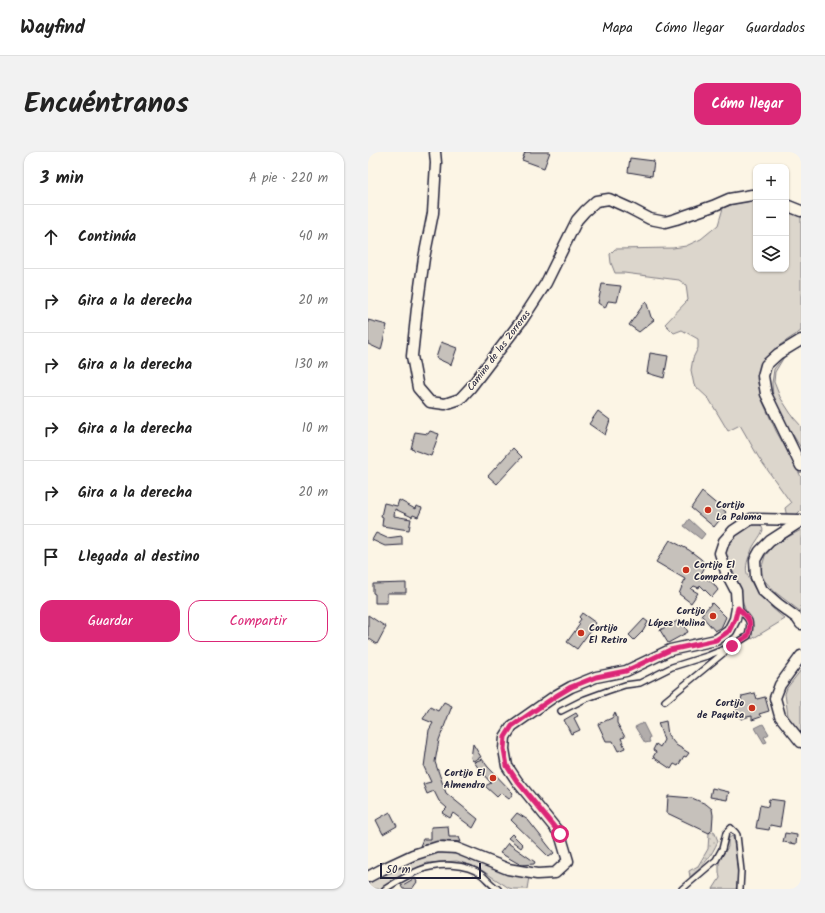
<!DOCTYPE html>
<html lang="es">
<head>
<meta charset="utf-8">
<style>
	body { margin:0; font-family:Kalam,sans-serif; background:#f2f2f2; color:#222 }
	.controls { position:absolute; right:12px; top:12px; display:grid; overflow:hidden; border-radius:8px; box-shadow:0 1px 3px #0004 }
	.controls button { width:36px; height:36px; display:grid; place-items:center; padding:0; border:0; border-bottom:1px solid #e0e0e0; background:#fff; color:#222; font:20px sans-serif }
	.scale { position:absolute; left:12px; bottom:10px; width:101px; box-sizing:border-box; padding-left:4px; border:2px solid #22223b; border-top:0; font-size:11px; line-height:14px; white-space:nowrap; color:#22223b; -webkit-text-stroke:3px #fcf5e5; paint-order:stroke }
	.stop { position:absolute; width:12px; height:12px; margin:-9px; border:3px solid #db2777; border-radius:50%; background:#fff }
	.stop.end { background:#db2777; border-color:#fff; box-shadow:0 1px 4px #0008 }
	.list { margin:0; padding:0; list-style:none }
	h2 { display:flex; justify-content:space-between; align-items:center; height:52px; margin:0; padding:0 16px; font-size:17px }
	h2 small { font-size:13px; font-weight:400; color:#767676 }
	.list li { display:grid; grid-template-columns:26px 1fr auto; gap:12px; align-items:center; box-sizing:border-box; height:64px; padding:0 16px; border-top:1px solid #e0e0e0 }
	.list b { display:block; font-size:15px; white-space:nowrap }
	.list em { font-size:13px; font-style:normal; color:#767676 }
	.actions { display:flex; gap:8px; padding:12px 16px }
	.actions a { flex:1; padding:9px 0; border:1px solid #db2777; border-radius:12px; text-align:center; font-size:14px; color:#db2777 }
	.actions .main { background:#db2777; color:#fff }
	.icon { flex:none; width:22px; height:22px; fill:none; stroke:currentColor; stroke-width:2; stroke-linecap:round; stroke-linejoin:round }
	.map { position:relative; flex:none; width:433px; height:737px; overflow:hidden; border-radius:12px }
	header { display:flex; align-items:center; gap:24px; box-sizing:border-box; height:56px; padding:0 20px; background:#fff; border-bottom:1px solid #e0e0e0 }
	header strong { font-size:19px }
	nav { display:flex; gap:22px; margin-inline-start:auto; font-size:14px }
	.intro { display:flex; align-items:center; justify-content:space-between; box-sizing:border-box; height:96px; padding:0 24px }
	h1 { margin:0; font-size:28px }
	.button { padding:10px 18px; border-radius:12px; background:#db2777; color:#fff; font-size:14px; font-weight:700 }
	main { display:flex; gap:24px; padding:0 24px }
	aside { flex:1; background:#fff; border-radius:12px; box-shadow:0 1px 3px #0004 }
	.map>svg:first-child { display:block }
	.grass { fill:#dcd6cc; stroke:#7f7c84 }
	.garden { fill:url(#garden-dots); stroke:#7f7c84 }
	.water { fill:#b2adab; stroke:#78757e }
	.building { fill:#c6c1bb; stroke:#22223b }
	.lines { fill:none; stroke-linecap:round; stroke-linejoin:round }
	.lane-casing { stroke:#22223b; stroke-width:8 }
	.street-casing { stroke:#22223b; stroke-width:13 }
	.lane { stroke:#fcf5e5; stroke-width:5 }
	.street { stroke:#fcf5e5; stroke-width:10 }
	.route { stroke:#db2777; stroke-width:5 }
	.poi-dot { fill:#c8321e; stroke:#fcf5e5; stroke-width:1.5 }
	.labels { text-anchor:middle; stroke-width:3; stroke-linejoin:round; paint-order:stroke }
	.street-label { font-size:10px; fill:#22223b; stroke:#fcf5e5 }
	.poi-label { font-size:10px; font-weight:bold; fill:#22223b; stroke:#fcf5e5; text-anchor:start }
</style>
</head>
<body>
<header>
<strong>Wayfind</strong>
<nav><a>Mapa</a><a>Cómo llegar</a><a>Guardados</a></nav>
</header>
<div class="intro"><h1>Encuéntranos</h1><a class="button">Cómo llegar</a></div>
<main>
<aside>
<h2>3 min<small>A pie · 220 m</small></h2>
<ul class="list">
<li><svg class="icon" aria-label="ahead" viewBox="0 0 24 24"><path d="M12 20V5M6 11l6-6 6 6"/></svg><div><b>Continúa</b></div><em>40 m</em></li>
<li><svg class="icon" aria-label="right" viewBox="0 0 24 24"><path d="M7 20v-9h11M14 6l5 5-5 5"/></svg><div><b>Gira a la derecha</b></div><em>20 m</em></li>
<li><svg class="icon" aria-label="right" viewBox="0 0 24 24"><path d="M7 20v-9h11M14 6l5 5-5 5"/></svg><div><b>Gira a la derecha</b></div><em>130 m</em></li>
<li><svg class="icon" aria-label="right" viewBox="0 0 24 24"><path d="M7 20v-9h11M14 6l5 5-5 5"/></svg><div><b>Gira a la derecha</b></div><em>10 m</em></li>
<li><svg class="icon" aria-label="right" viewBox="0 0 24 24"><path d="M7 20v-9h11M14 6l5 5-5 5"/></svg><div><b>Gira a la derecha</b></div><em>20 m</em></li>
<li><svg class="icon" aria-label="arrive" viewBox="0 0 24 24"><path d="M6 21V4h12l-3 4 3 4H6"/></svg><div><b>Llegada al destino</b></div></li>
</ul>
<div class="actions"><a class="main">Guardar</a><a>Compartir</a></div>
</aside>
<div class="map">
<svg width="433" height="737" viewBox="0 0 433 737">
	<defs>
		<pattern id="garden-dots" width="8" height="8" patternUnits="userSpaceOnUse"><rect width="8" height="8" fill="#dcd6cc"/><path d="M2 2h.1M6 6h.1" fill="none" stroke="#bcb7b0" stroke-width="1.8" stroke-linecap="round"/></pattern>
	</defs>
	<rect width="100%" height="100%" fill="#fcf5e5"/>
	<filter id="ink" filterUnits="userSpaceOnUse"><feTurbulence type="fractalNoise" baseFrequency=".025" numOctaves="2"/><feDisplacementMap in="SourceGraphic" scale="8" xChannelSelector="R" yChannelSelector="G"/><feConvolveMatrix kernelMatrix="1 2 1 2 8 2 1 2 1" color-interpolation-filters="sRGB"/></filter>
	<g filter="url(#ink)">
		<path class="grass" d="M388 48V117H418V57L433 63V179L412 193 393 211 389 227 394 248 408 279 428 314 433 325V358L427 364 419 365 417 356 423 351 391 306 372 273 360 279 341 247 326 233 323 218 325 206 330 196V187L314 178 306 181 297 172 320 148 318 133 311 128 256 121H247L243 111 242 102 247 97 305 96 318 94 333 87 350 73 355 56 366 52Z
			M416 205 407 220 406 230 412 245 425 265 433 274V296L416 268 405 245 404 231 406 217Z
			M389 372 393 373 395 378C392 386 385 392 383 400 380 406 377 415 379 421 379 424 382 427 383 430 391 445 404 456 417 467L384 487 383 486C388 471 382 469 377 457 374 451 374 443 371 436 367 427 358 415 357 405 356 387 374 377 389 372Z
			M433 378V460L407 440 395 427 393 418 397 404 406 393 416 387Z
			M433 518V581L427 575 420 564 417 542 419 536Z
			M364 684 365 685 368 702 370 727 368 737H345L352 726 351 720V709L360 695V687Z
			M66 701H79L95 703 161 725 159 737H145L141 736 115 719 102 713 89 709 59 711 31 725 12 737H0V730L16 720Z"/>
		<path class="garden" d="M346 679 350 689C343 705 336 713 322 725L321 719 330 714 340 697 341 681Z"/>
		<path class="water" d="M321 367 337 382 333 387 316 374Z
			M275 571 282 585 281 588 282 590 277 591 267 575Z
			M395 572 401 582 396 585 399 590 396 591 387 576Z"/>
		<path class="building" d="M157 0H182L176 16 154 8Z
			M262 6 286 9 284 24 260 20Z
			M234 132 253 134 249 150 240 149 237 156 230 151Z
			M278 149 283 165 286 168 271 180 261 173Z
			M0 168 19 173 13 198 0 192Z
			M73 190 89 196 83 213 68 206Z
			M282 201 300 204 296 226 279 221Z
			M230 259 242 268 237 283 221 272Z
			M62 279 71 282 63 304 43 297 47 280 60 282Z
			M145 296 154 305 129 332 120 324Z
			M334 340 358 360 346 375 323 356Z
			M31 348 47 357 48 354 54 356 50 365 45 363 44 365 27 357 26 364 43 367 41 378 14 374 15 365 13 364 16 351 29 354Z
			M8 381 19 386 34 384V393L17 394 4 388Z
			M302 388 321 398 333 407 338 413 333 422 346 432 350 438 344 445 332 433 331 436 326 434 323 437 330 441 323 451 311 442 317 427 288 410Z
			M38 431V441H19V451H7V442L5 441V432Z
			M344 451 358 465 353 476 347 479 333 463Z
			M214 461 228 471 209 497 199 490 212 472 210 471 213 467 211 465Z
			M0 463 18 475 9 492 0 486Z
			M276 467 280 470 275 479 266 488 261 483Z
			M313 467 320 480 300 491 292 478Z
			M387 541 389 547 397 545 401 559 391 562 393 565 384 568V564L379 565 373 567 367 553 372 552 374 544Z
			M76 550 84 554 71 588 67 610 78 641 110 667 105 676 85 661 82 666 74 661 79 656 71 649 66 639 59 642 55 632 63 630 56 615 61 578 65 571 55 567 62 555 70 559Z
			M247 560 249 566V571L257 585 253 586 257 596 250 599 245 589H238L230 572 244 566Z
			M208 561 210 564 206 566 212 578 203 582 196 568Z
			M298 569 300 583 308 593 321 601 318 605 316 604 310 614 306 612 303 617 285 605 288 600 285 598 288 592 292 595 296 588 290 571Z
			M105 592 113 605 105 609 103 606Z
			M114 607 120 615 145 641 141 647 133 641 129 645 117 634 123 631 114 621 106 610Z
			M344 636 361 640 359 648 342 645Z
			M300 644 324 646 338 652 344 657 345 663 344 678 341 681 299 661Z
			M401 647 416 649 412 675 402 673 401 678 388 676 392 653 400 655Z
			M22 660 29 674 15 682 8 668Z
			M149 661 160 668 186 701 181 705 143 668Z
			M80 674 81 685H91L93 690 75 689 52 694 55 687H63V675Z
			M417 681 429 683 428 692 415 690Z
			M144 682 155 693 153 696 140 686Z
			M140 691 167 710 166 712 153 713 132 701Z
			M47 726 49 730 44 737H35L33 734Z"/>
		<g class="lines">
			<defs>
				<path id="lane" d="M297 549 364 494 380 484C384 468 381 467 369 456
					M193 559 217 547 239 539 257 533 272 531 304 515 339 504 364 494
					M17 737C28 730 39 723 52 718 70 711 98 711 114 723 120 728 123 733 130 737
					M314 737 348 708 354 697 358 681 363 676 367 680 369 683 373 719 372 737"/>
				<path id="street" d="M67 0 68 11 65 61 56 106 49 156 44 204 50 236 62 250 77 252 92 247 103 235 154 168 178 131 209 68 217 59 228 49 241 47 261 56 282 67 297 70 308 67 345 54 361 47 384 43H388
					M418 53 433 59
					M433 188 410 202 398 213 395 224 398 242 433 314
					M433 369 402 389 392 399 387 408 388 425 394 438 410 452 429 466 433 472
					M433 504 412 533 407 546 412 564 433 590
					M0 725 15 717 45 703 70 695 88 696 140 717 169 722 187 721 200 709 192 682 149 629 139 614 136 597 137 585 144 574 187 544 203 535 228 525 258 519 302 498 348 488 361 479 367 467 369 456 368 439 358 420 352 401 356 389 365 379 383 367 433 368"/>
			</defs>
			<use href="#lane" class="lane-casing"/>
			<use href="#street" class="street-casing"/>
			<use href="#lane" class="lane"/>
			<use href="#street" class="street"/>
		</g>
	</g>
	<g class="lines" filter="url(#ink)">
		<path class="route" d="M192 682 149 629 139 614 136 597 137 585 144 574 188 544 203 535 228 525 258 519 302 498 348 488 361 479 367 467 370 456C381 467 384 468 380 484L364 494"/>
	</g>
	<g class="poi-dot">
		<circle cx="340" cy="358" r="4"/>
		<circle cx="318" cy="418" r="4"/>
		<circle cx="345" cy="464" r="4"/>
		<circle cx="213" cy="481" r="4"/>
		<circle cx="384" cy="556" r="4"/>
		<circle cx="125" cy="626" r="4"/>
	</g>
	<g class="labels">
		<g class="street-label">
			<text transform="translate(130 198) rotate(-53)" y="4">Camino de las Zorreras</text>
		</g>
		<g class="poi-label">
			<text x="348" y="356">Cortijo<tspan x="348" dy="12">La Paloma</tspan></text>
			<text x="326" y="416">Cortijo El<tspan x="326" dy="12">Compadre</tspan></text>
			<text x="337" y="462" text-anchor="end">Cortijo<tspan x="337" dy="12">López Molina</tspan></text>
			<text x="221" y="479">Cortijo<tspan x="221" dy="12">El Retiro</tspan></text>
			<text x="376" y="554" text-anchor="end">Cortijo<tspan x="376" dy="12">de Paquita</tspan></text>
			<text x="117" y="624" text-anchor="end">Cortijo El<tspan x="117" dy="12">Almendro</tspan></text>
		</g>
	</g>
</svg>
<div class="controls">
<button>+</button>
<button>−</button>
<button><svg class="icon" aria-label="layers" viewBox="0 0 24 24"><path d="M12 4l9 5-9 5-9-5zM3 14l9 5 9-5"/></svg></button>
</div>
<div class="scale">50 m</div>
<div class="stop" style="left:192px;top:682px"></div>
<div class="stop end" style="left:364px;top:494px"></div>
</div>
</main>
</body>
</html>
